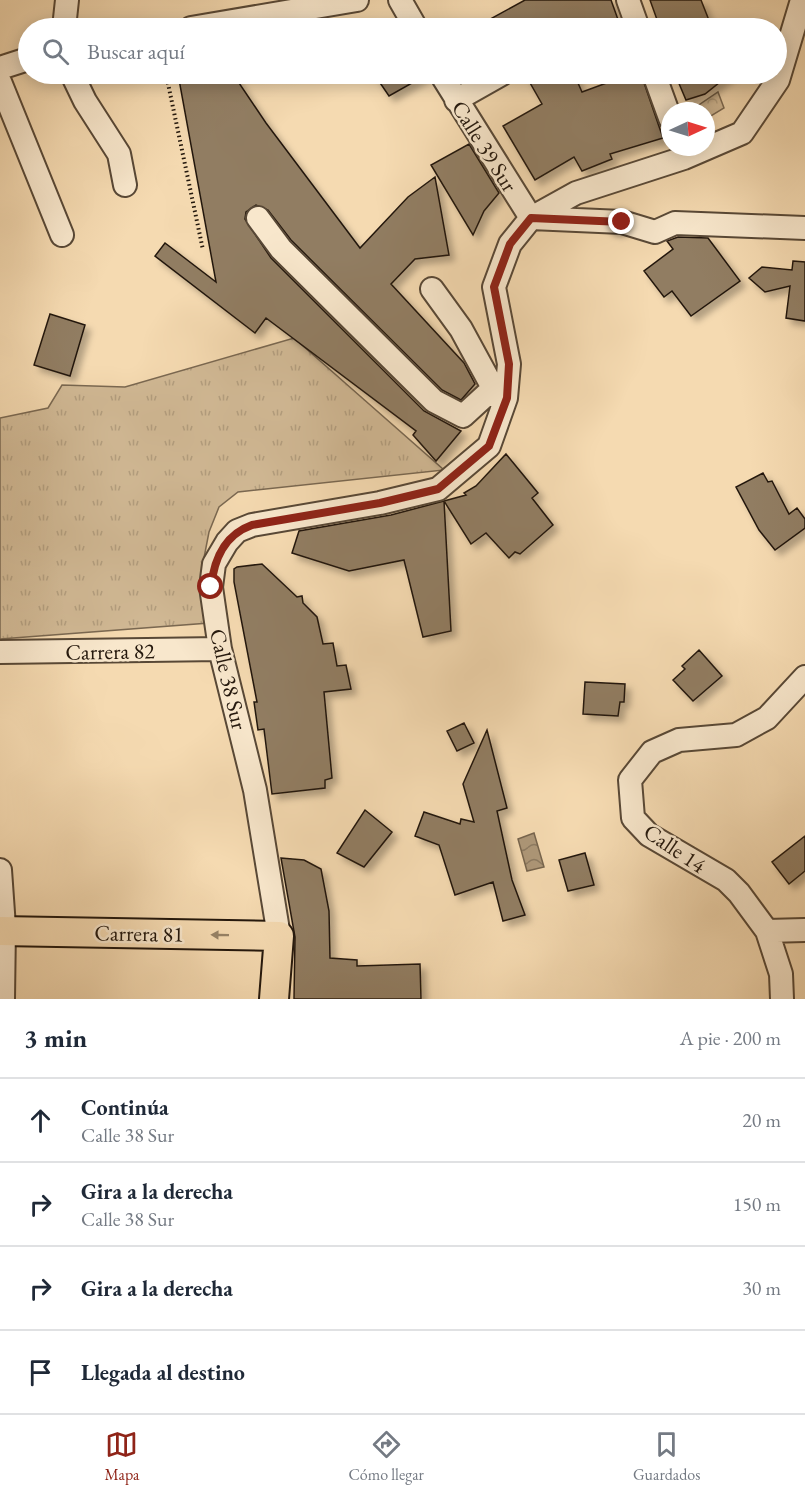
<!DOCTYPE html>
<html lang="es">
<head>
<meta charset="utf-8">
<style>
	body { margin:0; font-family:"EB Garamond",serif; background:#f2f2f3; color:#1f2937 }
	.compass { position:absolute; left:661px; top:102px; width:54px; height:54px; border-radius:50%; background:#fff; box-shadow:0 3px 15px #0003; rotate:86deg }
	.stop { position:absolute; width:18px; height:18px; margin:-14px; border:4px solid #8f2418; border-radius:50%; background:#fff }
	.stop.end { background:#8f2418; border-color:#fff; box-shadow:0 2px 6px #0008 }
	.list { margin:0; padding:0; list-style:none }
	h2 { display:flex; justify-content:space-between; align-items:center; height:78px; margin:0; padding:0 24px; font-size:26px }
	h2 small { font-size:20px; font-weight:400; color:#747a83 }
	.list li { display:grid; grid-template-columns:39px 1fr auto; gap:18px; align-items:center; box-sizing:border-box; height:84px; padding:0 24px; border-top:2px solid #e0e1e3 }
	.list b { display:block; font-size:22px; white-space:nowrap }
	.list p { margin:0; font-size:20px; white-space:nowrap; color:#747a83 }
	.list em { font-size:20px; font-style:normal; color:#747a83 }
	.icon { flex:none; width:33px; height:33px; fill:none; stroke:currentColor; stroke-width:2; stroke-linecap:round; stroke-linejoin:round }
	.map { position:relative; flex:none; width:805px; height:999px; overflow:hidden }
	.search { position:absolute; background:#fff; box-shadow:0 3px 15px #0003; left:18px; right:18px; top:18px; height:66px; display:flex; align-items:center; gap:15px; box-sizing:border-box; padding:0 21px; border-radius:33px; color:#747a83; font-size:22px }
	.sheet { height:414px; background:#fff }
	nav { display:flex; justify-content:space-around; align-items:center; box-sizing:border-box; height:84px; border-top:2px solid #e0e1e3; background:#fff; font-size:16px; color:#747a83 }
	nav a { display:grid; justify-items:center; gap:3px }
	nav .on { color:#8f2418 }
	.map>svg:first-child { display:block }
	.grass { fill:url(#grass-tufts); stroke:#7a6851; stroke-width:1.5 }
	.park { fill:url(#park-crowns); stroke:#7a6851; stroke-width:1.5 }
	.water { fill:url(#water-waves); stroke:#77654e; stroke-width:1.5 }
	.building { fill:#917d62; stroke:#24180d; stroke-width:1.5; filter:url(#shadow) }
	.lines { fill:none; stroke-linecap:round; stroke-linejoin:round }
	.minor-casing { stroke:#584836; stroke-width:26 }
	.major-casing { stroke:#24180d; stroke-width:32 }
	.path { stroke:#24180d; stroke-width:4; stroke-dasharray:1.5 3; stroke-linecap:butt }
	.minor { stroke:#f8e7cc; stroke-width:22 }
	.major { stroke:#f5dab1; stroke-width:28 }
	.oneway { fill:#978367 }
	.route { stroke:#8f2418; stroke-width:8 }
	.labels { text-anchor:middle; stroke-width:5; stroke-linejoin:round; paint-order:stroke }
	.street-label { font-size:22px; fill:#24180d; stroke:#f8e7cc }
</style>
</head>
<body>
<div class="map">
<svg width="805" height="999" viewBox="0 0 805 999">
	<defs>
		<pattern id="grass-tufts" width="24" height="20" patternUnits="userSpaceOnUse" patternTransform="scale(1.5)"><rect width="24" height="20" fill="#d1b995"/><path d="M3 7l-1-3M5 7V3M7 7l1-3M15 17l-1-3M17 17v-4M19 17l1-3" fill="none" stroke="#b39e7f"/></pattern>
		<pattern id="park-crowns" width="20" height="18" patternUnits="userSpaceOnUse" patternTransform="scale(1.5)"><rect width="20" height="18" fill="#d1b995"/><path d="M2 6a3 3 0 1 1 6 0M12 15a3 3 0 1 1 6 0" fill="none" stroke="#b39e7f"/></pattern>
		<pattern id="water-waves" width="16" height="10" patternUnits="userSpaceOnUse" patternTransform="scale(1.5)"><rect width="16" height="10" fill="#ae9879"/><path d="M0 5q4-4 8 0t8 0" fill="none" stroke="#8d7b62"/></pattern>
		<filter id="shadow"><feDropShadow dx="5.5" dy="5.5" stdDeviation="3" flood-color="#0004"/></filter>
	</defs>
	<rect width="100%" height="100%" fill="#f5dab1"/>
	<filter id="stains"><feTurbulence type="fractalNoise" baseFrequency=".00333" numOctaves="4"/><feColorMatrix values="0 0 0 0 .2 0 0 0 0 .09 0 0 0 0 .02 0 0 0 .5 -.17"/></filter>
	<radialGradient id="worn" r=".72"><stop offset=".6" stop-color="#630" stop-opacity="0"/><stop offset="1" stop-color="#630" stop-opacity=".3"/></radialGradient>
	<path class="grass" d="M294 338 444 470 238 492 219 507 209 532 202 568 209 623 0 639V418L48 408 62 385 125 387Z"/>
	<path class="park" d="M718 92 724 108 706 119V111H690Z"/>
	<path class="water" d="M534 833 544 867 527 871 518 839Z"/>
	<path class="building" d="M525 0H611L621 28H474Z
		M650 0H701L712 28H660Z
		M178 74H233L266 123 360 248 408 197 435 177 449 255 415 259 391 284 464 363 475 384 461 400 442 390 291 240 268 210 256 205 246 212 245 219 271 258 424 411 461 431 436 461 413 435 416 431 266 318 255 333 155 256 165 243 216 282Z
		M374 74H428L389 96Z
		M525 74H574L582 92 631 74H641L663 138 610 154 612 159 582 171 574 157 535 180 503 126 542 104Z
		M675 74H730L705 94 686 100Z
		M469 144 499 193 484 211 473 235 431 165Z
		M678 237 708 238 740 281 691 316 672 291 664 297 644 271 673 249 667 241Z
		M793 261 805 262V321L786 318 790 286 765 292 749 278 762 267 792 270Z
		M50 314 85 325 70 376 34 365Z
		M506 454 538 493 532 498 553 525 520 554 515 552 509 558 486 533 471 544 444 501 466 495 464 493 476 486Z
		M763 473 768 482 772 481 789 514 797 508 805 519V528L775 550 759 530 736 487Z
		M444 501 451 631 423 637 404 560 349 571 292 553 299 531 391 515Z
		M262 564 297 597 302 596 303 603 317 617 323 644 333 643 337 666 346 665 351 689 324 692 332 778 325 780V788L272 794 264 729 258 730 254 702H257L234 582V569L237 567Z
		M699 650 722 676 693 701 673 680 685 669 682 666Z
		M585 682 625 684 624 702H620L618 716 583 714Z
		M464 723 474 743 457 751 447 731Z
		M487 730 507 808 497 811 512 880 525 915 503 921 493 882 455 895 439 845 415 836 424 812 460 824 461 819 474 822 463 784Z
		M365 810 392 832 364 867 337 853Z
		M805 836V871L789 884 772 862Z
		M585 853 594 885 568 891 559 860Z
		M281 858 304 860 321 869 329 911 330 958 357 960V966L420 964 421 999H294L295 937Z"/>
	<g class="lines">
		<defs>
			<path id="minor" d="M400 0 416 28
				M628 0 638 28
				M64 28 67 0
				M191 28 357 0
				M0 68 28 59
				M72 74 85 101 119 154 125 185
				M441 74 531 218 622 222 655 232 675 223 805 228
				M654 74 670 118
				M0 82 62 235
				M456 100 502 74
				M258 218 281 249 434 401 463 416 487 394 506 398
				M432 289 461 329 498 397
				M0 652 220 649
				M0 870 4 927 3 999
				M767 931 805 930
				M279 936 255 790 220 649 211 587 214 564 227 542 237 531 252 525 380 503 438 489 489 446 506 398 509 364 494 287 510 244 531 218 576 193 684 158 742 133 778 80 802 0
				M782 999 781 974 767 931 739 893 726 880 649 835 633 818 630 780 652 752 679 740 736 735 767 718 805 677"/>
			<path id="major" d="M0 931 279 936 274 999"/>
		</defs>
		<use href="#minor" class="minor-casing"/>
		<use href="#major" class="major-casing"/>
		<path class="path" d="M166 74 203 250"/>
		<use href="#minor" class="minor"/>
		<use href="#major" class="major"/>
	</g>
	<defs><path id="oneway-solid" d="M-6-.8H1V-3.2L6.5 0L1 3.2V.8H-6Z" transform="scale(1.5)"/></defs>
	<use class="oneway" href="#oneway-solid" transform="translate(220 935) rotate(-179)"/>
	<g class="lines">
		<path class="route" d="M211 587C214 559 224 535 252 525L380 503 438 489 489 446 507 398 509 364 494 287 510 244 531 218 622 222"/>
	</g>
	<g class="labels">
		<g class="street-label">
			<text transform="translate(485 146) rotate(58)" y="8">Calle 39 Sur</text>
			<text transform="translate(110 651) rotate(-1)" y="8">Carrera 82</text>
			<text transform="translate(229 679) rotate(77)" y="8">Calle 38 Sur</text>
			<text transform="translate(675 848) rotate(34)" y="8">Calle 14</text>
			<text transform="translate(139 933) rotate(1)" y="8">Carrera 81</text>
		</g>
	</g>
	<rect width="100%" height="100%" filter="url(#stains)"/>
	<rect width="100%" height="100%" fill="url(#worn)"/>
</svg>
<svg class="compass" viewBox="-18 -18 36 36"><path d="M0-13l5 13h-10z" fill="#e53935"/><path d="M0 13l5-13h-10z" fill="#747a83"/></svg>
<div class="stop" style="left:211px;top:587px"></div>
<div class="stop end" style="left:622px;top:222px"></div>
<div class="search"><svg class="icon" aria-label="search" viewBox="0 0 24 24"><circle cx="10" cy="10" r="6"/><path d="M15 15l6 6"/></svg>Buscar aquí</div>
</div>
<section class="sheet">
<h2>3 min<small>A pie · 200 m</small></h2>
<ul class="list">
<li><svg class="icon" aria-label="ahead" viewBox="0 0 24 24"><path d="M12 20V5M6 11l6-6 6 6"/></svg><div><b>Continúa</b><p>Calle 38 Sur</p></div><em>20 m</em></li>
<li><svg class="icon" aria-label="right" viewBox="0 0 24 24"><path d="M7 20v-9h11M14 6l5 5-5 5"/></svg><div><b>Gira a la derecha</b><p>Calle 38 Sur</p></div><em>150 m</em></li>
<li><svg class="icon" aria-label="right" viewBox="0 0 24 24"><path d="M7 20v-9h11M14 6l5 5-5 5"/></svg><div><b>Gira a la derecha</b></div><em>30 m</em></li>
<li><svg class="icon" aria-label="arrive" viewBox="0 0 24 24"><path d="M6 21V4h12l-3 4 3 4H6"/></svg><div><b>Llegada al destino</b></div></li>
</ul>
</section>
<nav>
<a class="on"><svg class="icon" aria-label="map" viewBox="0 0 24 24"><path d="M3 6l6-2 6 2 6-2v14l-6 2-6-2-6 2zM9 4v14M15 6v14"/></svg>Mapa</a>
<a><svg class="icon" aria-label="directions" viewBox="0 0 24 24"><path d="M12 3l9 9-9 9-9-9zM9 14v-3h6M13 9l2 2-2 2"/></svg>Cómo llegar</a>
<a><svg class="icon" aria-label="saved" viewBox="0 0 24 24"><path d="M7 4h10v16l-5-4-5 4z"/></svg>Guardados</a>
</nav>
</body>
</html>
